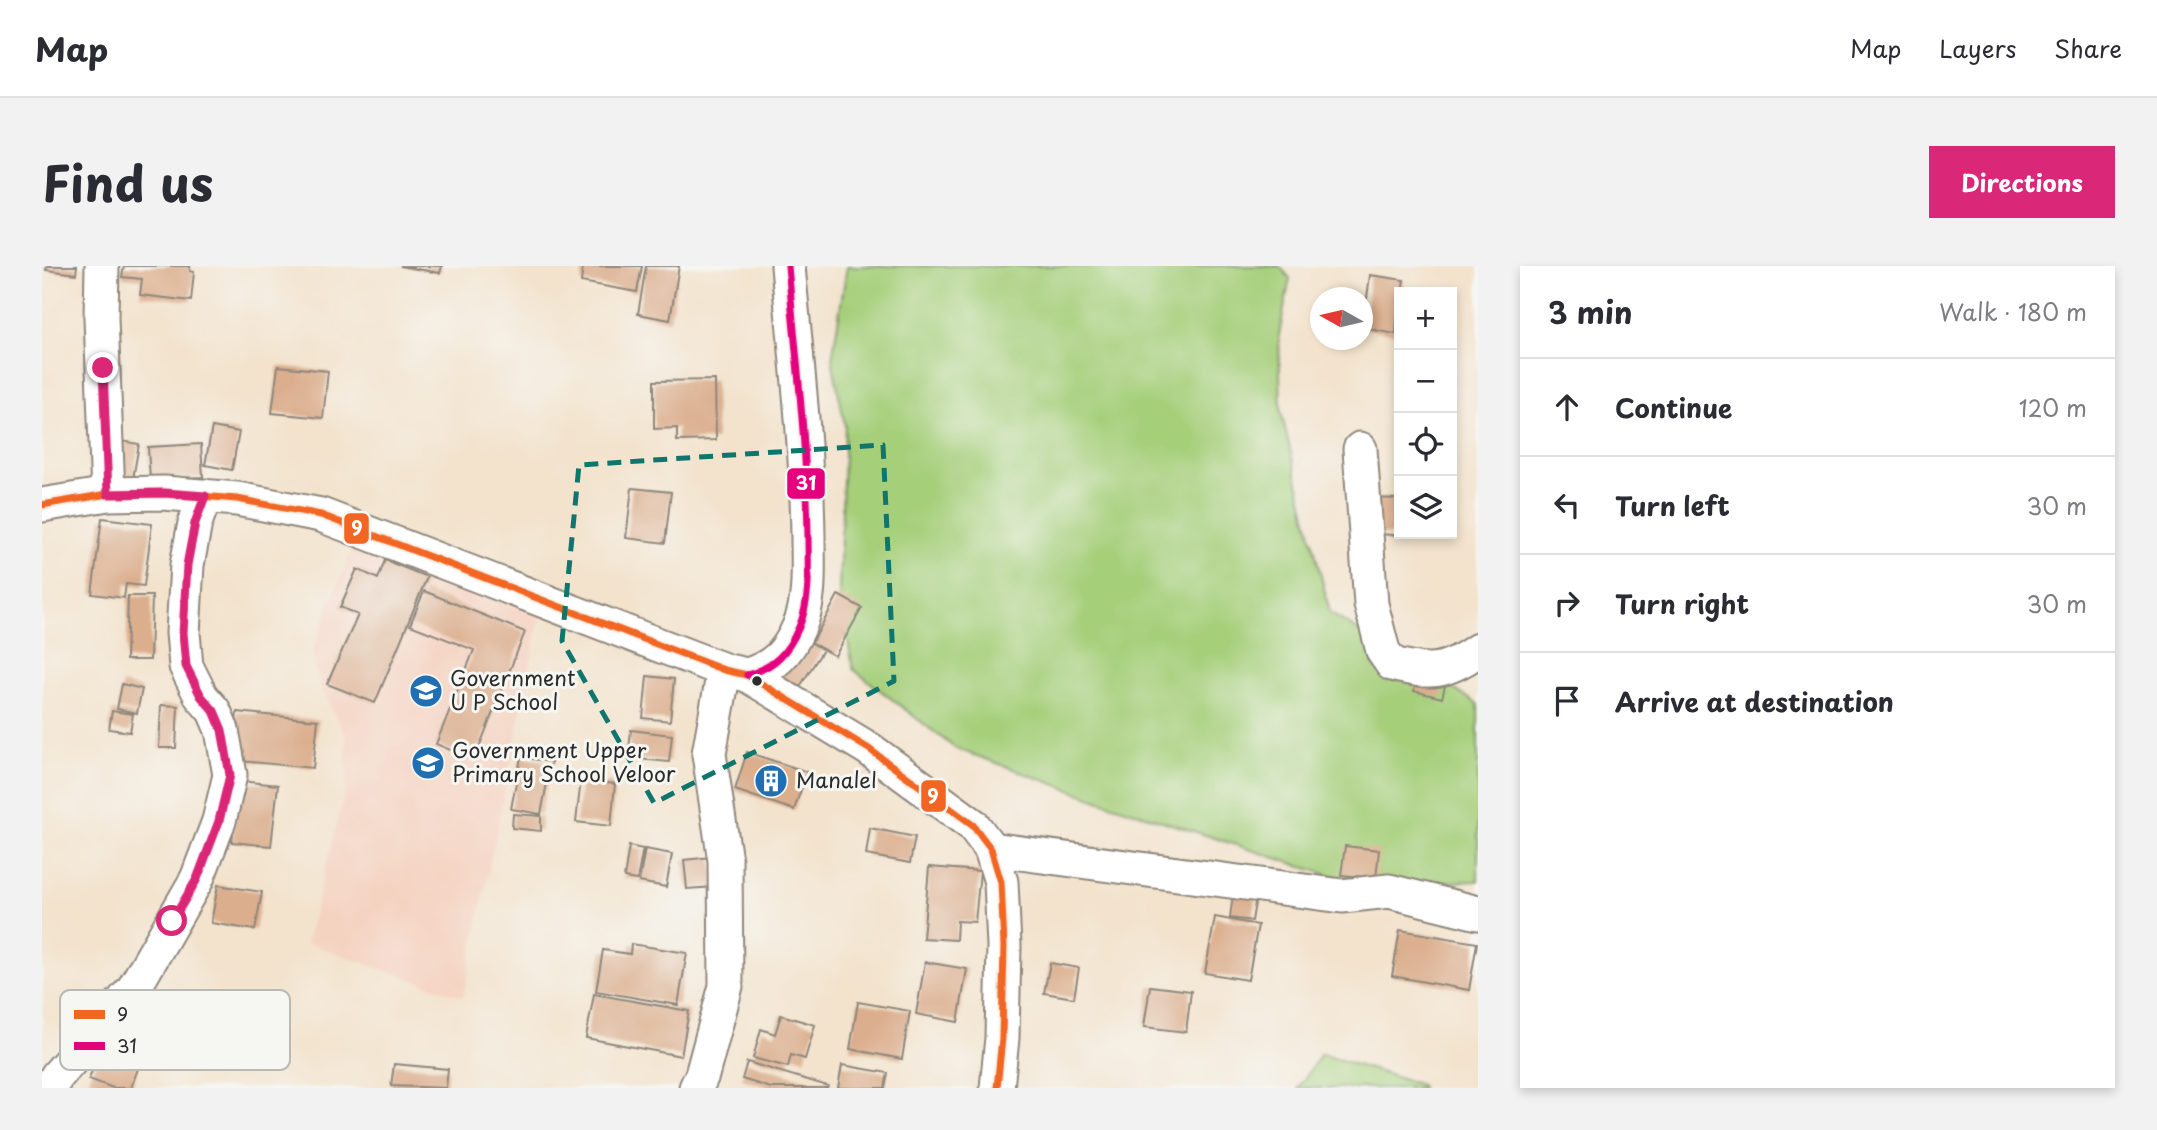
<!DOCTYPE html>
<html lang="en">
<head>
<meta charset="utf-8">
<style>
	body { margin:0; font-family:"Playpen Sans",sans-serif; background:#f2f2f3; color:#2b2b33 }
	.controls { position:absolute; right:21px; top:21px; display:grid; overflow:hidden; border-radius:0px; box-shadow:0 4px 10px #0003 }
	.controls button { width:63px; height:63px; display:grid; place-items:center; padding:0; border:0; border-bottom:2px solid #e1e1e2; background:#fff; color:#2b2b33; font:35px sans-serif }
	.compass { position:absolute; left:1268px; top:21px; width:63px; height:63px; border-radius:50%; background:#fff; box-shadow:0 4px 10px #0003; rotate:278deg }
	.stop { position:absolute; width:21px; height:21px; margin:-16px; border:5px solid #db2777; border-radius:50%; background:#fff }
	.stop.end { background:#db2777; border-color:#fff; box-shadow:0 2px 7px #0008 }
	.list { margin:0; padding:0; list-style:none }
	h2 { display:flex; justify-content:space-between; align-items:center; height:91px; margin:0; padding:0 28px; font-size:30px }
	h2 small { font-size:23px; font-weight:400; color:#7c7c81 }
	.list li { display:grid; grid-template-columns:46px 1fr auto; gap:21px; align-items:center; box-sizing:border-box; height:98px; padding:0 28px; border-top:2px solid #e1e1e2 }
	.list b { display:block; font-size:26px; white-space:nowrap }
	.list em { font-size:23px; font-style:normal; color:#7c7c81 }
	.icon { flex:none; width:38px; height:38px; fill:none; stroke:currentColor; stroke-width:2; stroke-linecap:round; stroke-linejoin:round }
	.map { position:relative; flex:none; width:1436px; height:822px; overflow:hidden; border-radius:0px }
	header { display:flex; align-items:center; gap:42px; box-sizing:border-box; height:98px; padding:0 35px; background:#fff; border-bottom:2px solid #e1e1e2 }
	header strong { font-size:33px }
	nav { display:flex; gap:38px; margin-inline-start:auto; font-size:24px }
	.intro { display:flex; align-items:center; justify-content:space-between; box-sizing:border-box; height:168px; padding:0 42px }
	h1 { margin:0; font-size:49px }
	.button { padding:18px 32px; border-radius:0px; background:#db2777; color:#fff; font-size:24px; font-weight:700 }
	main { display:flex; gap:42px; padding:0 42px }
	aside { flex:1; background:#fff; border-radius:0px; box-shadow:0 4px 10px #0003 }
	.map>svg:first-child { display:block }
	.built { fill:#f5d3c1 }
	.green { fill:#a6cf7a; stroke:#687d52; stroke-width:2 }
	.building { fill:#dbae8d }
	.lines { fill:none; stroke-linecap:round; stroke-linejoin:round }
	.minor-casing { stroke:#8f877c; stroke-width:37 }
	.minor { stroke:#fff; stroke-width:33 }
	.bus-1-casing { stroke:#f6f6f2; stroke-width:12 }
	.bus-2-casing { stroke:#f6f6f2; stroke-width:12 }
	.bus-1 { stroke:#f26522; stroke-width:7 }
	.bus-2 { stroke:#e5007d; stroke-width:7 }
	.route { stroke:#db2777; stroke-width:9 }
	.marked { fill:none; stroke:#0f766e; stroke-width:5; stroke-dasharray:14 9; stroke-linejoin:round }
	.bus-dot { fill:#2b2b2b; stroke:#f6f6f2; stroke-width:2.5 }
	.labels { text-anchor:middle; stroke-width:6; stroke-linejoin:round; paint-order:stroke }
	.poi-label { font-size:21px; fill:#2b2b2b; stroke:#f6f6f2; text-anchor:start }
	.key { fill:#f6f6f2; stroke:#b9b9b6; stroke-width:2 }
	.key-label { font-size:19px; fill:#2b2b2b }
	.line-badge { stroke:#f6f6f2; stroke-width:2.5 }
	.badge-label { font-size:19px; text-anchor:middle; font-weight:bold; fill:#fff }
</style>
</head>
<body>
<header>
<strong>Map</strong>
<nav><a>Map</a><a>Layers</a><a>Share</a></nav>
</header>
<div class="intro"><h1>Find us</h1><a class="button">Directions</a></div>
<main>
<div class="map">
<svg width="1436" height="822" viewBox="0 0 1436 822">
	<rect width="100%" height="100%" fill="#f6f6f2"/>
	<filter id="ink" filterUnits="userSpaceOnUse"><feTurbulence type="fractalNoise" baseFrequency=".0143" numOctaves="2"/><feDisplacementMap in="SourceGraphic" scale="14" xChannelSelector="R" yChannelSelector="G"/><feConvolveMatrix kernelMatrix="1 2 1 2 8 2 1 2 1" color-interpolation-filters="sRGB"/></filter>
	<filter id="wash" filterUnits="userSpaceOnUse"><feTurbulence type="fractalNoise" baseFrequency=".00686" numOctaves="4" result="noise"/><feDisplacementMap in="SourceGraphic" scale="28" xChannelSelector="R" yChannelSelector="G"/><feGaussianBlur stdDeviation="1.57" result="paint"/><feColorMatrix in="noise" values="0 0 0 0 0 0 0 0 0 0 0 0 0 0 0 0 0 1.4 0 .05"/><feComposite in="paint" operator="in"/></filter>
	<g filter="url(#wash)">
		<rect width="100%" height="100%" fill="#f3e3cd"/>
		<path class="built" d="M313 273 498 351 421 731 264 677 304 522 305 471 278 422 270 387Z"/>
		<path class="green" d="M805 0H1237L1248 12 1237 69 1239 146 1288 347 1436 438V615L1314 618 1059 535 913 482 811 403 797 324 803 160 790 93Z
			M1279 788 1379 819 1380 822H1256Z"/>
		<g id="blocks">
			<path class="building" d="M5 0H35L34 8 4 4Z
				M82 0H148V5L152 6 149 35 98 29 100 13 80 11Z
				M358 0H400L398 7Z
				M541 0H600L595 26 539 16Z
				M604 0H637L628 54 596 48Z
				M1328 9 1362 14 1360 26H1357L1354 68 1321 62Z
				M236 100 286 105 281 152 230 147Z
				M673 114 674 174 635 175V162L612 163V115Z
				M170 161 197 166 190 204 163 199Z
				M79 175 97 178 91 213 73 210Z
				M159 178 161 211 108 214 106 181Z
				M590 222 629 226 623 277 584 272Z
				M1329 232 1357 233V269L1328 268Z
				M60 252 110 258 102 320 84 318 82 332 50 328Z
				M343 294 385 311 333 437 285 418 316 349 298 341 315 303 336 313Z
				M382 325 483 366 432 494 394 478 432 384 368 359Z
				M796 329 820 342 793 390 770 377Z
				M86 330H110L108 394H84Z
				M758 370 781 384 752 430 729 416Z
				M1376 409 1404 416 1400 432 1372 425Z
				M605 410 632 413 628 455 601 452Z
				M80 418 100 423 95 447 75 443Z
				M119 439 136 440 134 482H117Z
				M70 445 91 448 88 466 67 463Z
				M195 446 276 454 271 502 190 494Z
				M589 464 630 469 627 496 586 492Z
				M705 486 765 506 752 544 693 524Z
				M479 491 509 496 499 548 469 543Z
				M539 514 573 518 569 560 534 556Z
				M197 515 236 519 229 580 190 576Z
				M471 548 499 550V565L470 562Z
				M828 562 873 571 868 597 824 589Z
				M587 580 601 583 595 614 582 612Z
				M1303 580 1337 584 1334 612 1299 609Z
				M603 583 630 588 624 621 597 616Z
				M670 591 673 621 645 623 642 594Z
				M887 601 938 605 933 656 915 655 914 674 881 672Z
				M176 619 220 626 213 664 169 657Z
				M1191 628 1214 631 1210 655 1188 652Z
				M1173 651 1216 659 1206 714 1163 707Z
				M1358 664 1435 677 1427 724 1350 710Z
				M589 678 645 687 636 739 554 725 561 684 588 688Z
				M883 696 925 703 916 756 874 748Z
				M1008 697 1037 702 1032 732 1002 727Z
				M1108 720 1149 725 1144 766 1102 761Z
				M552 728 647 745 639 790 544 772Z
				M816 736 868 745 860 793 808 783Z
				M739 749 773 759 763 793 749 789 746 801 711 792 719 763 733 768Z
				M65 766 104 780 89 822H71L47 813Z
				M705 796 786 820 785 822H729L700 813Z
				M352 798 406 803 404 822 349 820Z
				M800 799 846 807 843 822H796Z"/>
		</g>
	</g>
	<g filter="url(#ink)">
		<use href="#blocks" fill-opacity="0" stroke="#8f877c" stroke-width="2"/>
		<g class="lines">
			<defs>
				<path id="minor" d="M60 0 59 52 66 228
					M1318 183 1329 338 1341 385 1350 398C1389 408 1403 407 1436 384
					M0 239 66 228 122 227 195 233 279 249 682 404 705 409 827 483 931 559 949 583 959 616 962 680 960 772 955 822
					M705 409C733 401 746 386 757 361 769 333 766 301 766 271 765 181 754 90 746 0
					M949 583 1300 630 1347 625 1436 647
					M8 822 15 810 91 724 155 613 177 555 188 509 180 464 172 445 159 430 144 400 141 367 145 299 153 257 163 230
					M654 822 660 809 684 720 683 595 667 488 682 404"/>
			</defs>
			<use href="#minor" class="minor-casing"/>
			<use href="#minor" class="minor"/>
			<defs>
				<path id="bus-1" d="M0 239 66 228 122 227 195 233 279 249 682 404 705 409 827 483 931 559 949 583 959 616 962 680 960 772 955 822"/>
				<path id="bus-2" d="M705 409C733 401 746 386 757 361 769 333 766 301 766 271 765 181 754 90 746 0"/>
			</defs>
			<use href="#bus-1" class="bus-1-casing"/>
			<use href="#bus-2" class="bus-2-casing"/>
			<use href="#bus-1" class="bus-1"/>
			<use href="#bus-2" class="bus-2"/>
		</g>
	</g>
	<g class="lines" filter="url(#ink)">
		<path class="route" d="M61 102 66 228 122 227 163 230 153 257 145 299 141 367 144 400 159 430 172 445 180 464 188 509 177 555 155 613 130 655"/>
	</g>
	<path class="marked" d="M841 179 852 415 612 537 520 375 537 199Z"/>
	<defs>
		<symbol id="school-disc" viewBox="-11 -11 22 22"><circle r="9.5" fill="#1f6fb2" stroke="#f6f6f2"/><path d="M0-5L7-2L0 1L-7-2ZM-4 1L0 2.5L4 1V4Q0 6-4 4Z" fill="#fff"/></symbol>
		<symbol id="building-disc" viewBox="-11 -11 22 22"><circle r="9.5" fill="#1f6fb2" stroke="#f6f6f2"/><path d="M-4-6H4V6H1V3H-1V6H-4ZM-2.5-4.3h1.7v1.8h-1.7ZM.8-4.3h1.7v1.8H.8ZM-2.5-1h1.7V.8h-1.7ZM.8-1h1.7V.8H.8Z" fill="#fff"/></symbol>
	</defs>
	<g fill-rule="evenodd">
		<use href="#school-disc" x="365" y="406" width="38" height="38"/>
		<use href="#school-disc" x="367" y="478" width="38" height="38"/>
		<use href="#building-disc" x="710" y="496" width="38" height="38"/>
	</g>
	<circle class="bus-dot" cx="715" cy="415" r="6"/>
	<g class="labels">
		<g class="poi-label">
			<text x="408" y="420">Government<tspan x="408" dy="24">U P School</tspan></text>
			<text x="410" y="492">Government Upper<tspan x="410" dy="24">Primary School Veloor</tspan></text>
			<text x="754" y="522">Manalel</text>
		</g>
	</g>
	<rect x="18" y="724" width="230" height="80" rx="10" class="key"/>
	<rect x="32" y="744" width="31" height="9" fill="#f26522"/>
	<rect x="32" y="776" width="31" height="8" fill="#e5007d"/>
	<g class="key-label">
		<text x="75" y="755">9</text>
		<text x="75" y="787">31</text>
	</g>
	<g class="line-badge">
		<rect x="744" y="201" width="40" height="33" rx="7" fill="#e5007d"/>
		<rect x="301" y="246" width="27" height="33" rx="7" fill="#f26522"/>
		<rect x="878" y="513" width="27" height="34" rx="7" fill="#f26522"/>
	</g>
	<g class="badge-label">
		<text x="764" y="224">31</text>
		<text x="315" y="269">9</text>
		<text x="891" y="537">9</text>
	</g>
</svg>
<div class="controls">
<button>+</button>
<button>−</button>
<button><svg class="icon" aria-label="locate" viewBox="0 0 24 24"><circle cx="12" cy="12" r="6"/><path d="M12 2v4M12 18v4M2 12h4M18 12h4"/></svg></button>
<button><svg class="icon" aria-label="layers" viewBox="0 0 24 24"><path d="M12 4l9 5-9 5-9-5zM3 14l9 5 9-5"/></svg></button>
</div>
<svg class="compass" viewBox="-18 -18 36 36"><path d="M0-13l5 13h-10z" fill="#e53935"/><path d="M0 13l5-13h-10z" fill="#7c7c81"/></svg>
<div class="stop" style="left:130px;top:655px"></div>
<div class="stop end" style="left:61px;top:102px"></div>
</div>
<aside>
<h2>3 min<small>Walk · 180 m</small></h2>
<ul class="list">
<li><svg class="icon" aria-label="ahead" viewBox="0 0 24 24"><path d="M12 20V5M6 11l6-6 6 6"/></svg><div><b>Continue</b></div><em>120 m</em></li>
<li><svg class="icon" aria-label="left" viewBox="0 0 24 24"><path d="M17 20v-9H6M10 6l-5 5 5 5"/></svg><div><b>Turn left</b></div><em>30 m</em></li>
<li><svg class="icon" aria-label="right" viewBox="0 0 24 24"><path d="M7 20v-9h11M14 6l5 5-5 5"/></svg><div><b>Turn right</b></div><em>30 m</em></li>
<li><svg class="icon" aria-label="arrive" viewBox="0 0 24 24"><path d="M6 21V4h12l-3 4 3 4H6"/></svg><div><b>Arrive at destination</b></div></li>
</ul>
</aside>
</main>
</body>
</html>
